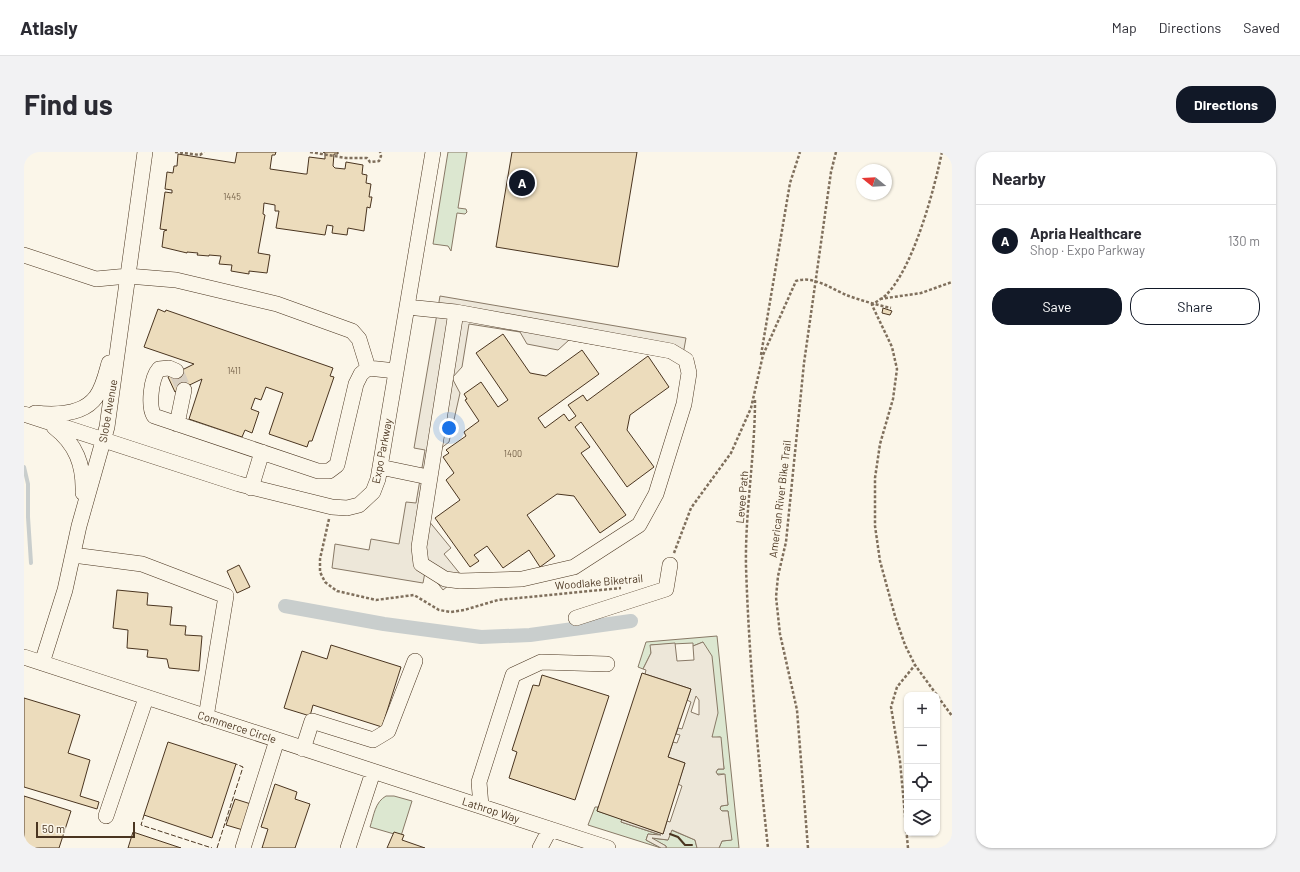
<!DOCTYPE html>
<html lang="en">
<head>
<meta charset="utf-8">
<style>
	body { margin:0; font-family:Barlow,sans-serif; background:#f2f2f3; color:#2b2b33 }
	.controls { position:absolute; right:12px; bottom:12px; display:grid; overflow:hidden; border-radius:8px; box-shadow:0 1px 3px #0004 }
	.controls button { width:36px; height:36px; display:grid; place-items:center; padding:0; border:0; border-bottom:1px solid #e1e1e2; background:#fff; color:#2b2b33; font:20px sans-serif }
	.compass { position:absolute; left:832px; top:12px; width:36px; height:36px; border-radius:50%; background:#fff; box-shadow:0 1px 3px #0004; rotate:288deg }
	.scale { position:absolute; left:12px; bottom:10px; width:99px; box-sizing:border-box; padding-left:4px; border:2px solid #4a3520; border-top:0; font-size:11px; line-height:14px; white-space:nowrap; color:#4a3520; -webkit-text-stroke:3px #fbf6e9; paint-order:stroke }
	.you { position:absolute; left:425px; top:276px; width:14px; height:14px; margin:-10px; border:3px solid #fff; border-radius:50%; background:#1a73e8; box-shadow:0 0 0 6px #1a73e833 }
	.badge { display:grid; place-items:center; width:26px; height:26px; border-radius:50%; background:#111827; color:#fff; font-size:13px; font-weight:700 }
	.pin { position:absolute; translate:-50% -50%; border:2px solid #fff; box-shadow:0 1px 4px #0006 }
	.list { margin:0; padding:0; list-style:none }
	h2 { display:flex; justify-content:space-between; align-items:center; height:52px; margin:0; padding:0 16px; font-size:17px }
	h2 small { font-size:13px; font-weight:400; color:#7c7c81 }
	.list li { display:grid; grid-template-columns:26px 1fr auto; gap:12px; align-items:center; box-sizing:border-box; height:72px; padding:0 16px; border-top:1px solid #e1e1e2 }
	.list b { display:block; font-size:15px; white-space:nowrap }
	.list p { margin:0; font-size:13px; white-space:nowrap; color:#7c7c81 }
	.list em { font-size:13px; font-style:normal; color:#7c7c81 }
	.actions { display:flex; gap:8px; padding:12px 16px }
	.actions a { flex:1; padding:9px 0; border:1px solid #111827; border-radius:16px; text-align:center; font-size:14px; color:#111827 }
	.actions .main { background:#111827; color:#fff }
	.icon { flex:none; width:22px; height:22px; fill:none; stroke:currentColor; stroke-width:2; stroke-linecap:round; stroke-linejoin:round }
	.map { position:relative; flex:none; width:928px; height:696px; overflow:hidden; border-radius:16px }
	header { display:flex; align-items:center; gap:24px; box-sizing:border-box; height:56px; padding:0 20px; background:#fff; border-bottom:1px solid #e1e1e2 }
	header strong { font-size:19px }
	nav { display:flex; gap:22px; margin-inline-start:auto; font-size:14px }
	.intro { display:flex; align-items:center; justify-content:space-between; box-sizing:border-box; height:96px; padding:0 24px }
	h1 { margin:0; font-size:28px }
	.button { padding:10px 18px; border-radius:16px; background:#111827; color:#fff; font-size:14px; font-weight:700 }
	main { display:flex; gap:24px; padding:0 24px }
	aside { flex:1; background:#fff; border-radius:16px; box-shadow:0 1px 3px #0004 }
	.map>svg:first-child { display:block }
	.green { fill:#dce7d0; stroke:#887966 }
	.parking { fill:#ede7d9; stroke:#887966; fill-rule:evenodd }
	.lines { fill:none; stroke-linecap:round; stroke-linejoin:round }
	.stream { stroke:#c9cecd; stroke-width:4 }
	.canal { stroke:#c9cecd; stroke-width:14 }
	.building { fill:#ecdcbc; stroke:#4a3520 }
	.minor-tunnel { stroke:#d8cfc1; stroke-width:15; stroke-dasharray:15 8; stroke-linecap:butt }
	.minor-casing { stroke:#4a3520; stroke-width:16 }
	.path { stroke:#7f6f5c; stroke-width:2.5; stroke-dasharray:3 2; stroke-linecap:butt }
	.minor { stroke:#fbf6e9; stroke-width:15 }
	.fence { stroke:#4a3520; stroke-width:1; stroke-dasharray:5 2; stroke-linecap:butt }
	.wall { stroke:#4a3520; stroke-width:2 }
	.labels { text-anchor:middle; stroke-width:3; stroke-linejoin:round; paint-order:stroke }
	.number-label { font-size:9px; fill:#725f47 }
	.street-label { font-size:11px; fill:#4a3520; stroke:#fbf6e9 }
</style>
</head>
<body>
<header>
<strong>Atlasly</strong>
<nav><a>Map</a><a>Directions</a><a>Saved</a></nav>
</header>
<div class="intro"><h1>Find us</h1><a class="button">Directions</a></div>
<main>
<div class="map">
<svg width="928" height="696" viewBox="0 0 928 696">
	<rect width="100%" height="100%" fill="#fbf6e9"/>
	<path class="green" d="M424 0H443L434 56 442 57 443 60 441 62 433 61 427 99 424 94 409 92Z
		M693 484 715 696H695L698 689 707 688 704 659H697L696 657 697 654 704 653 700 622H693L692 620 694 617H700L696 585 688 586 679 490 669 494V491L627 493V501L619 517 614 515 622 490Z
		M362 644H370L388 649 377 684 346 675C350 663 351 650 362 644Z
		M571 655H574L573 659 598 667 597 670 639 684 624 682 622 688 637 696 564 673Z
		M647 678 671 688 673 696H642V694L627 686 644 688Z"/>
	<path class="parking" d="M416 144 662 186 658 208 545 188 534 198 503 192 496 180 445 172 438 215 428 226 436 241 425 290 416 297 404 368 427 396 420 402 437 423 419 438 405 420H401L399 431 308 416 311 392 345 398 347 387 375 392 382 350 392 351 401 298 390 296Z
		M679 490 688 504 694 561 688 585H697L700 617H694L692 620 694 623 701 622 704 653 697 654 696 657 698 659H704L708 688 698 689 695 696H673L671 688 648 678 644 688 628 686 642 694V696H637L622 688 624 682 637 683 597 670 598 667 639 682 643 669 646 670 658 634 654 632 661 611 644 605 649 590 653 591 656 583 652 582 654 576 658 577 667 550 663 548 667 537 621 522 622 518 619 517 627 501 626 493 651 491 653 509 670 508 669 494ZM672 544 675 548V563L667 560Z"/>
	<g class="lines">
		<path class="stream" d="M0 315 4 332V365L7 411"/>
		<path class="canal" d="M261 454 360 472 457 485 506 483 607 469"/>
	</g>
	<path class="building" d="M213 0H252L251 3H248L246 17 281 22H283L285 5 301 7V1L299 0H314V2H310L309 14 311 16 321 17 322 10 339 13 338 22 343 23 342 31 347 32 345 45H348L346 56 343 55 340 79 324 76 323 83 308 81 309 74 303 73 301 83 252 76 255 59H251V53L240 51 239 62 241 63 234 101 246 103 243 121 225 119V122L207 119 208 113 195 112 197 104 185 103V104L173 103 174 101 163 100V101L138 95 140 79 143 78 136 77 141 40 148 41V38L141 37 143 20 149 21 150 14H153L154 2 211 11Z
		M488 0H613L594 115 472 95Z
		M859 156 868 159 866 163 858 161Z
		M134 157 141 160 142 158 309 216 306 224 310 225 288 289H285L283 295 245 282 259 241 242 235 237 248 231 246 227 257 235 260 228 281 221 278 218 285 165 267 178 227 151 240 144 225 170 212 120 195Z
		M479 182 506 221 522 224 558 198 575 222 514 266 521 276 540 262 545 269 552 264 544 253 559 243 563 249 624 204 645 235 606 263 603 278 630 315 603 335 557 270 551 275 566 295 557 301 602 363 576 381 550 344 533 342 503 363 531 404 516 415 505 398 479 416 463 394 450 403 455 409 446 415 411 366 436 348 422 328 430 321 419 305 425 301 422 298 442 284 440 280 455 269 441 248 443 247 440 242 457 230 474 255 484 248 452 201Z
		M215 413 226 435 213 441 203 419Z
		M93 438 124 441 123 453 148 455 146 473 162 474 161 483 178 484 175 519 145 516 143 507 123 505 124 498 103 496 104 478 89 476Z
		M307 493 377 515 358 575 289 553 286 564 260 556 278 499 303 507Z
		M618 521 667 537 644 605 661 611 639 682 573 659Z
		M518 523 585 544 551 648 485 626 493 600 488 598 509 533 515 534Z
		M0 546 56 563 44 601 66 608 56 644 75 650 73 657 0 635Z
		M144 590 212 612 188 686 120 663Z
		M251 632 273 640 271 647 286 652 271 696H238L244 677 237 675Z
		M0 644 47 659 35 696H0Z
		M211 647 227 652 219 678 202 673Z
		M109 680 157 696H104Z
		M370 680 380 683 378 688 401 696H363Z"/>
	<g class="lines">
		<path class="minor-tunnel" d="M152 219 160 238"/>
		<defs>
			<path id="minor" d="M0 103 72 127 104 124 152 128 253 152 328 179 335 187 344 216
				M383 155 432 160 647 199 662 208 665 221 660 252 632 342 615 373 550 415 498 427 436 429 421 427 397 412 395 395 432 160
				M152 219 145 216 135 217C127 226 124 254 130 264L294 319H305L313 313 332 232 337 222 344 216 372 219
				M11 261C30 263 59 263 72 245 79 236 82 222 85 211
				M0 262 215 332 308 355 323 356 335 353 349 340 354 327 409 0
				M153 272 160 238
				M30 275C52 292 60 313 59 341
				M356 315 404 325
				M227 336 238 300
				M49 403 118 412 202 444 182 565
				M552 466 642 437 646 413
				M0 505 584 696
				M18 511 41 438 55 374 83 275 121 0
				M279 597 288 569 349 588 364 579 391 509
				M457 654 455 630 489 523 517 510 583 512
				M82 664 122 546
				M219 696 253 588
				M324 696 349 620
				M516 696 526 677"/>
		</defs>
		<use href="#minor" class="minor-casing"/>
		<path class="path" d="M151 0 176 3 180 0
			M286 0 322 6H343L346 10 355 9 357 4 356 0
			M918 0C910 38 890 114 863 142 859 146 853 149 848 153L868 195 873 217 869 247 856 292 851 326V374L856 409 871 464 881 493 891 513 928 564
			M856 147 897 141 928 130
			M737 203 766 31 776 0
			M731 248C731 303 721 359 722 414 725 508 734 603 744 696
			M305 367 296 407V420L301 430 313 439 352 448 390 443 415 458 427 460 440 458 474 448 597 436
			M650 401 667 356 707 301 727 256 739 203 772 129C790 123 809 138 825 144 839 149 853 153 867 156
			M784 696 773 558 756 482 752 445 754 424 762 390 780 211 807 20 812 0
			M884 696 876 609 867 555 873 535 891 513"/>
		<use href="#minor" class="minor"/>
		<path class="fence" d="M120 663 117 673 188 696
			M193 696 219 615 212 612"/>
		<path class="wall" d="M646 682 654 685 661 693H668"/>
	</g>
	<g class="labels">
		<g class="number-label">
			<text x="208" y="48">1445</text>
			<text x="210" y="222">1411</text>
			<text x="489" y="305">1400</text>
		</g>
		<g class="street-label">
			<text transform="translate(84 259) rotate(-80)" y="4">Slobe Avenue</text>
			<text transform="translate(358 299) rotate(-79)" y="4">Expo Parkway</text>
			<text transform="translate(718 345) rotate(-85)" y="4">Levee Path</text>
			<text transform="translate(756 347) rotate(-83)" y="4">American River Bike Trail</text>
			<text transform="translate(575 430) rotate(-5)" y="4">Woodlake Biketrail</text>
			<text transform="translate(213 575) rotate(18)" y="4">Commerce Circle</text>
			<text transform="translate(467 658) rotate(18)" y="4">Lathrop Way</text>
		</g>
	</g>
</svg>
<div class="controls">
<button>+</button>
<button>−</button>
<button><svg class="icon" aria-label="locate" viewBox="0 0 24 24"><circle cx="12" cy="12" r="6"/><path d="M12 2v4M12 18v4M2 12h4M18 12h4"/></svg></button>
<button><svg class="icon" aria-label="layers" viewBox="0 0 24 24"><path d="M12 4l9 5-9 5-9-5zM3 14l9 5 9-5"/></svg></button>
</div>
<svg class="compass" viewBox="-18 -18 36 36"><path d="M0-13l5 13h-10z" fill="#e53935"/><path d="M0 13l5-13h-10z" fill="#7c7c81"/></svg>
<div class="scale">50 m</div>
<div class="you"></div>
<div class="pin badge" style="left:498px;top:31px">A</div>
</div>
<aside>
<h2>Nearby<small></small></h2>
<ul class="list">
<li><span class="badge">A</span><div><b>Apria Healthcare</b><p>Shop · Expo Parkway</p></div><em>130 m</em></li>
</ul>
<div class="actions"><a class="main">Save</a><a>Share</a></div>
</aside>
</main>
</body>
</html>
